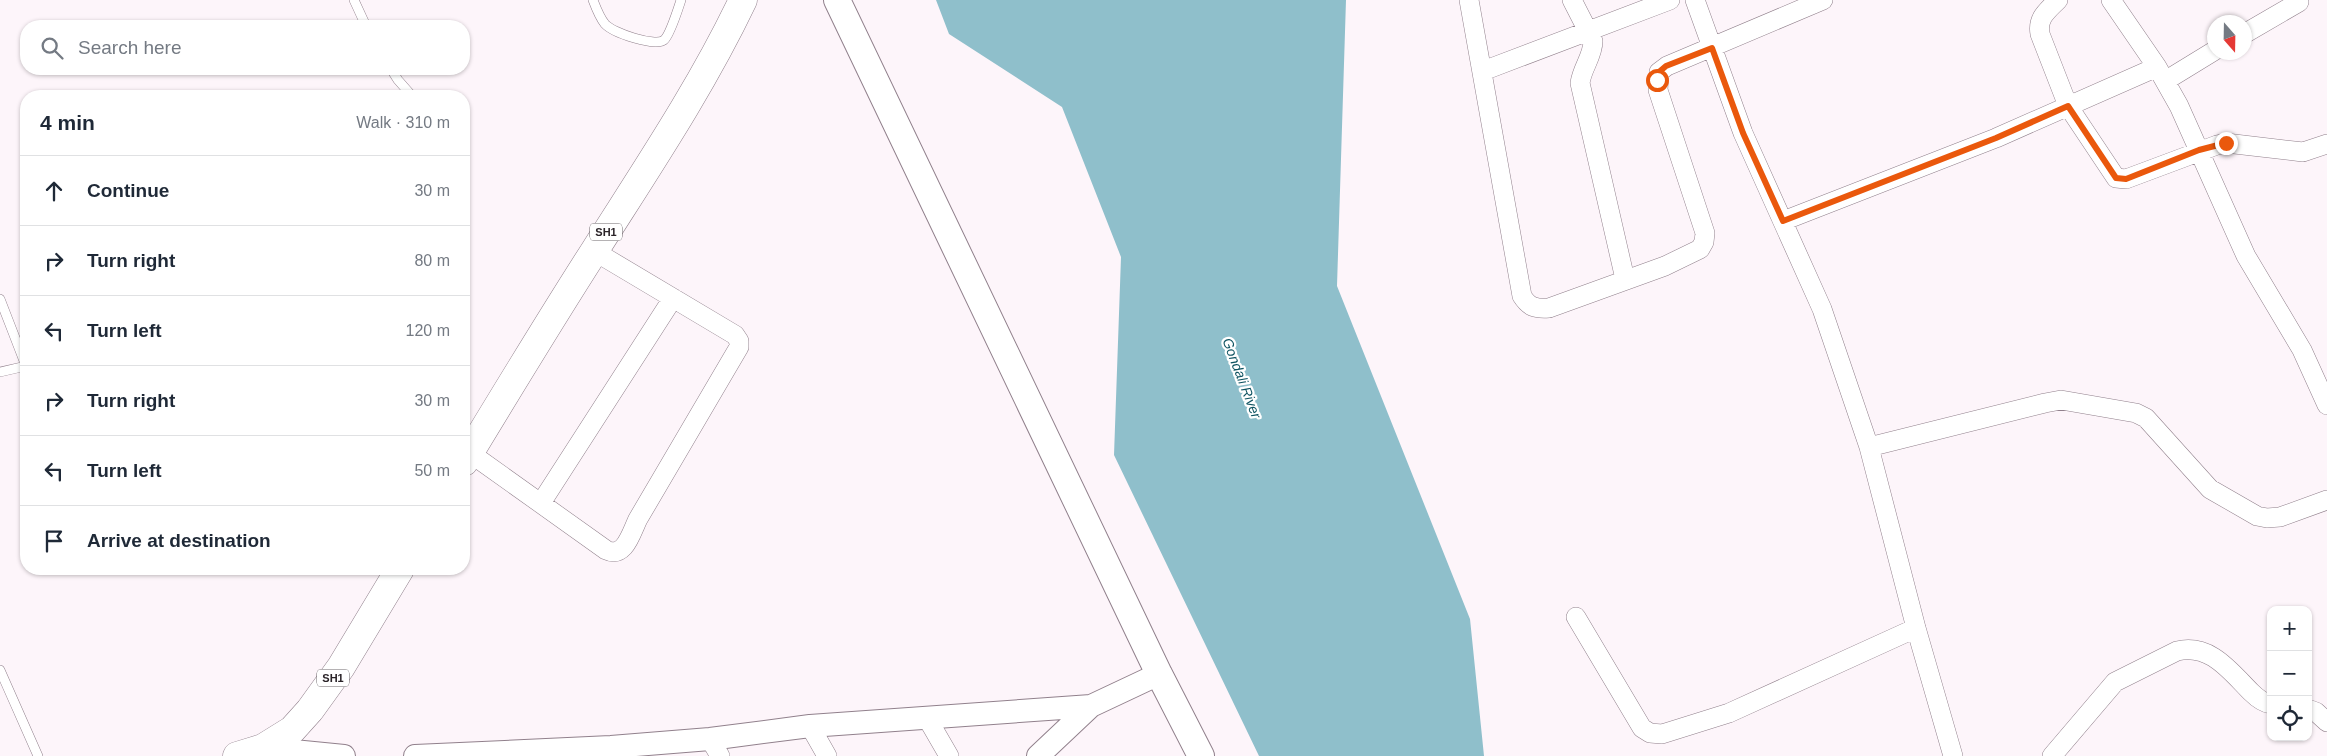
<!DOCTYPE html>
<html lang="en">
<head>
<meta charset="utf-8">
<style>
	body { margin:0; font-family:Helvetica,sans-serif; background:#f6f6f7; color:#1f2937 }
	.controls { position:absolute; right:15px; bottom:15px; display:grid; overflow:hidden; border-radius:10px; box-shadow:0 1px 4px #0004 }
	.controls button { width:45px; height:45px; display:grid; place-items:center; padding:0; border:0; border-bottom:1px solid #e0e1e3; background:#fff; color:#1f2937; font:25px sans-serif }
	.compass { position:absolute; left:2207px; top:15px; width:45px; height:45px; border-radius:50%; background:#fff; box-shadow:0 1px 4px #0004; rotate:160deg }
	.stop { position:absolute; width:15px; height:15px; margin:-11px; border:4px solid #ea580c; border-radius:50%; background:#fff }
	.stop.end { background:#ea580c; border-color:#fff; box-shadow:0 1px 5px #0008 }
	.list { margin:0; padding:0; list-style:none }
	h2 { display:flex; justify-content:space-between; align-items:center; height:65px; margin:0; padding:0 20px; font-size:21px }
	h2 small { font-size:16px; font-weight:400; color:#747a83 }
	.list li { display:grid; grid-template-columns:32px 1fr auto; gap:15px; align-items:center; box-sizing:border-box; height:70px; padding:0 20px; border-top:1px solid #e0e1e3 }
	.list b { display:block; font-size:19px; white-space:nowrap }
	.list em { font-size:16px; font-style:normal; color:#747a83 }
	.icon { flex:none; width:28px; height:28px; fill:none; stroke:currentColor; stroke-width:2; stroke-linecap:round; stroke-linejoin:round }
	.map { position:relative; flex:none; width:2327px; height:756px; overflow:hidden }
	.search { position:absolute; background:#fff; box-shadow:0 1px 4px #0004; left:20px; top:20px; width:450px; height:55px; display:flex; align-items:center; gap:12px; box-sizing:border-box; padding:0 18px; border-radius:20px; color:#747a83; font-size:19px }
	.panel { position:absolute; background:#fff; box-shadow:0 1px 4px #0004; left:20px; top:90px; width:450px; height:485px; border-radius:20px }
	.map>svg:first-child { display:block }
	.water { fill:#8fbfcb }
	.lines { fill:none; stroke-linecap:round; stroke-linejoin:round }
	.service-casing { stroke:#91808c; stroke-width:10 }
	.minor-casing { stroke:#91808c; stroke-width:20 }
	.tertiary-casing { stroke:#91808c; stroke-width:24 }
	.secondary-casing { stroke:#91808c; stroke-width:28 }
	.primary-casing { stroke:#91808c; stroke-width:29 }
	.service { stroke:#fff; stroke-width:9 }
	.minor { stroke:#fff; stroke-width:19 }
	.tertiary { stroke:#fff; stroke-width:22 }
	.secondary { stroke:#fff; stroke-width:26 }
	.primary { stroke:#fff; stroke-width:28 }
	.route { stroke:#ea580c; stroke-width:6 }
	.labels { text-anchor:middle; stroke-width:4.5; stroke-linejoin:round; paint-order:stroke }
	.shield { fill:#fff; stroke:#6a6568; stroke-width:1 }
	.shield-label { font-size:11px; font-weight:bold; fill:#2a2328 }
	.water-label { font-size:14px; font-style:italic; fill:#0e5361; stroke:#fff }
</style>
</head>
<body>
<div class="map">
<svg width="2327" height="756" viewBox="0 0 2327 756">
	<rect width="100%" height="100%" fill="#fdf5fa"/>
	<path class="water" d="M936 0H1346L1337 286 1470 619 1484 756H1259L1114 455 1121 257 1062 107 949 34Z"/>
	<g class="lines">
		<defs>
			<path id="service" d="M354 0 366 26
				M593 0C596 8 600 18 605 24 613 33 655 47 664 40 670 35 678 9 681 0
				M391 69 398 80 412 96
				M0 299 26 366
				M0 372 26 366
				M0 670 38 756"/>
			<path id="minor" d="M1469 0 1522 296C1529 307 1535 309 1549 308L1665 266 1700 249 1704 242 1705 233 1658 90 1659 72 1667 66 1823 0
				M1572 0 1593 41C1593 56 1582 68 1580 83L1625 279
				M1695 0 1743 133 1822 309 1869 447 1916 628 1953 756
				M2058 0C2047 11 2037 18 2040 34L2068 106 2116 178 2126 179 2217 145 2226 143 2303 152 2327 144
				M2111 0 2157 67
				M2244 34 2299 2
				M1483 71 1670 0
				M2165 81 2214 51
				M1783 221 1996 138 2157 67 2179 106 2246 256 2302 350 2327 405
				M1869 447 2045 403 2061 400 2136 413 2146 418 2210 489 2257 516 2267 518 2280 517 2327 500
				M470 453 606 550C625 559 631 533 638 519L739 347V341L735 335 594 251
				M541 503 673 298
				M1576 617 1642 728 1650 733 1662 734 1729 713 1916 628
				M2308 709 2316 712 2327 722
				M927 718 949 756
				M810 726 827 756
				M710 739 720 756
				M2052 756 2115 682 2177 651C2210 643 2230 671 2251 692 2257 698 2263 703 2271 704"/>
			<path id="tertiary" d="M263 748 344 756
				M415 756 611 747 710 739 810 726 1091 706 1159 674
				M1038 756 1091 706"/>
			<path id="secondary" d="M837 0 1159 674 1201 756"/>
			<path id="primary" d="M464 462C507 391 550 320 595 250 647 168 701 88 743 0
				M237 756 263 748 292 730 310 710 341 667 400 569"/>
		</defs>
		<use href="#service" class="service-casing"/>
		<use href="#minor" class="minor-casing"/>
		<use href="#tertiary" class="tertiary-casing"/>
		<use href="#secondary" class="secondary-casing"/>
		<use href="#primary" class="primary-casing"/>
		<use href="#service" class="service"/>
		<use href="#minor" class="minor"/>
		<use href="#tertiary" class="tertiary"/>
		<use href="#secondary" class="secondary"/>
		<use href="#primary" class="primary"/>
	</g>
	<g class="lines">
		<path class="route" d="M1657 80 1659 72 1666 66 1712 48 1743 133 1783 221 1996 138 2068 106 2116 178 2126 179 2199 150 2226 143"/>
	</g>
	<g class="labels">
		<g class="shield">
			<rect x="590" y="223.5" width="32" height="17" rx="4"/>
			<rect x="317" y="669.5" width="32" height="17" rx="4"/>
		</g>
		<g class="shield-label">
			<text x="606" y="236">SH1</text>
			<text x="333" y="682">SH1</text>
		</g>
		<g class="water-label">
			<text transform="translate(1242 378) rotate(69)" y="5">Gondali River</text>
		</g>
	</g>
</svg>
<div class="controls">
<button>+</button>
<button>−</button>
<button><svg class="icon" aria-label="locate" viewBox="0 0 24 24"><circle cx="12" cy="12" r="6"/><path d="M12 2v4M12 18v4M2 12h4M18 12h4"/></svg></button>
</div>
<svg class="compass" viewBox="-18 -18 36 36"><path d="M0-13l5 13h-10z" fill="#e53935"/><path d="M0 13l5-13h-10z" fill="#747a83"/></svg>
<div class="stop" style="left:1657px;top:80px"></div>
<div class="stop end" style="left:2226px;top:143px"></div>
<div class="search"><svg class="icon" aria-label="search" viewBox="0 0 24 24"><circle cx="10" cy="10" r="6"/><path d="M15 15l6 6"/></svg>Search here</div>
<section class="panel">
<h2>4 min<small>Walk · 310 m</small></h2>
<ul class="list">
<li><svg class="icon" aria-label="ahead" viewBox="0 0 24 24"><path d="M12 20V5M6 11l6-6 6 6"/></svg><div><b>Continue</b></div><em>30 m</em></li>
<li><svg class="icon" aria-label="right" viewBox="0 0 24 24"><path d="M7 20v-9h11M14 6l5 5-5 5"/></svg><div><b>Turn right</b></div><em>80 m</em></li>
<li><svg class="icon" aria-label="left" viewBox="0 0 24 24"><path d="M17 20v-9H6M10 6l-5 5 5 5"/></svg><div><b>Turn left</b></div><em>120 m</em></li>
<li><svg class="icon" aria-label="right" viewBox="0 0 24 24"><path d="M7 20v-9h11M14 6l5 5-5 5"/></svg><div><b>Turn right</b></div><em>30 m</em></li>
<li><svg class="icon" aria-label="left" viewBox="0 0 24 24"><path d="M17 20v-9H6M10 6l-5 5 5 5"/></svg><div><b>Turn left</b></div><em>50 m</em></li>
<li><svg class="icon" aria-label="arrive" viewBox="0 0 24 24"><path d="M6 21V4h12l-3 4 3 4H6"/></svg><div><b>Arrive at destination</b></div></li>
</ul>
</section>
</div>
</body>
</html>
